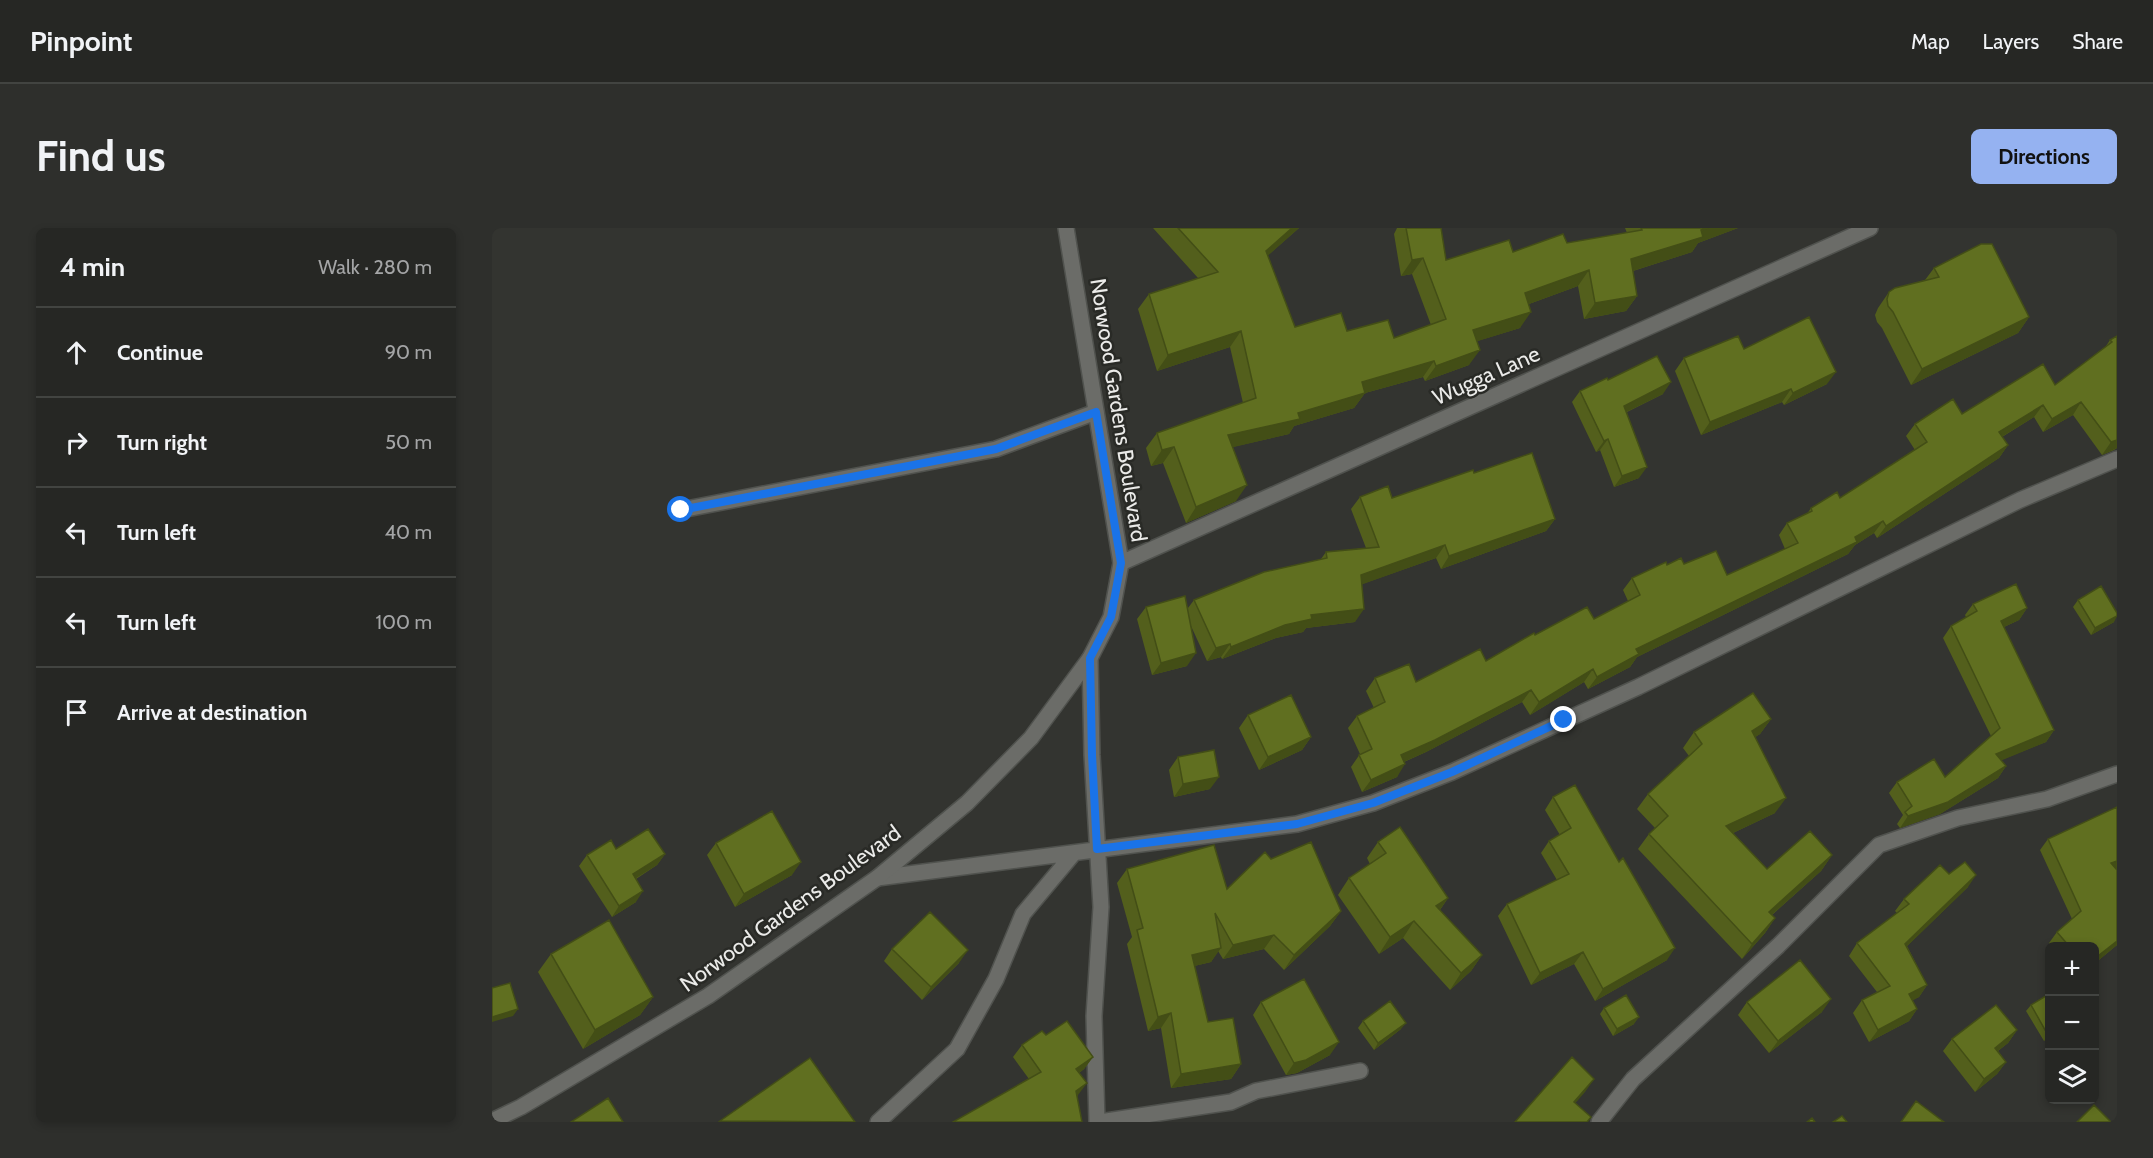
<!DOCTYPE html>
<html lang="en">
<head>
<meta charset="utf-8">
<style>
	body { margin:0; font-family:Cabin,sans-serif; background:#2e2f2c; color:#f1f3f6 }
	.controls { position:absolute; right:18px; bottom:18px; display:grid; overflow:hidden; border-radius:9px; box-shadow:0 3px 9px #0003 }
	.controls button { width:54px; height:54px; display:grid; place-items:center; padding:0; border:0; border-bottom:2px solid #424441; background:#262724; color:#f1f3f6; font:30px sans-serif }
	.stop { position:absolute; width:18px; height:18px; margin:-14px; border:4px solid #1a73e8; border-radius:50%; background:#fff }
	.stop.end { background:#1a73e8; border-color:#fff; box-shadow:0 2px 6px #0008 }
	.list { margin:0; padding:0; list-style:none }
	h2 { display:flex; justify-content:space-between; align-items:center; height:78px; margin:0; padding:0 24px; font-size:26px }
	h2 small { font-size:20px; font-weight:400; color:#a4a5a6 }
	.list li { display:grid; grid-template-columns:39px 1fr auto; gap:18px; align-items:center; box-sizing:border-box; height:90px; padding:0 24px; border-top:2px solid #424441 }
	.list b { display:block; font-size:22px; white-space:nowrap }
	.list em { font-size:20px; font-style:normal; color:#a4a5a6 }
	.icon { flex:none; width:33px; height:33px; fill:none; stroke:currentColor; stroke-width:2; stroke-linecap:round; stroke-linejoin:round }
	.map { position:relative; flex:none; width:1625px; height:894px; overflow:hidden; border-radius:9px }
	header { display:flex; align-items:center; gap:36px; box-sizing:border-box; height:84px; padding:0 30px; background:#262724; border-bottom:2px solid #424441 }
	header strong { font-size:28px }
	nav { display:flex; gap:33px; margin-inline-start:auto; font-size:21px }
	.intro { display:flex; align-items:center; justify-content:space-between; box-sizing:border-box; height:144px; padding:0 36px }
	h1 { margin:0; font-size:42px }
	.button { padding:15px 27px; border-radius:9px; background:#95b2f1; color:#111; font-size:21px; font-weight:700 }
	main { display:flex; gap:36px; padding:0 36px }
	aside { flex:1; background:#262724; border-radius:9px; box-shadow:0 3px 9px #0003 }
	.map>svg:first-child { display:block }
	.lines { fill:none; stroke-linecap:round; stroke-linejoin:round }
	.lane-casing { stroke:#50524e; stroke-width:18 }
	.street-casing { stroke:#50524e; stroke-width:18 }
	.secondary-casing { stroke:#50524e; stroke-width:18 }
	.lane { stroke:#6b6c68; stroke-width:15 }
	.street { stroke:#6b6c68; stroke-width:15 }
	.secondary { stroke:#6b6c68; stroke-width:15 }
	.wall { fill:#535f1c }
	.shaded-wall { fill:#434e16 }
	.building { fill:#606f20; stroke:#434e16; stroke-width:1.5 }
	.route { stroke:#1a73e8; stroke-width:8 }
	.labels { text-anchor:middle; stroke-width:5; stroke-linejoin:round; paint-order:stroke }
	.street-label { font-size:22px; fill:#ebebe9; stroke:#292a26 }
</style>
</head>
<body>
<header>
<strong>Pinpoint</strong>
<nav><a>Map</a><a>Layers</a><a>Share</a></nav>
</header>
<div class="intro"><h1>Find us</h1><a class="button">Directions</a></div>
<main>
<aside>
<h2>4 min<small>Walk · 280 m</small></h2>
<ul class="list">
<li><svg class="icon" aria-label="ahead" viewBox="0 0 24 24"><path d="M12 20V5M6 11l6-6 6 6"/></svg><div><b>Continue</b></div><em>90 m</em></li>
<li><svg class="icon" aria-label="right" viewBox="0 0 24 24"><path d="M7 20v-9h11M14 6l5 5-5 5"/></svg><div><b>Turn right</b></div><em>50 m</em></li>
<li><svg class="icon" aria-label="left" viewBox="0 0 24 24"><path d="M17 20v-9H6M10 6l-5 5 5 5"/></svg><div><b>Turn left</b></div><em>40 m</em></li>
<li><svg class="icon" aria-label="left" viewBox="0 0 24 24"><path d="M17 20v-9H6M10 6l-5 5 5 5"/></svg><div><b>Turn left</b></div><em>100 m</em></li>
<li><svg class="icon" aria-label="arrive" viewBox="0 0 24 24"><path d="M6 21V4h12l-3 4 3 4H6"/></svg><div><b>Arrive at destination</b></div></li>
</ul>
</aside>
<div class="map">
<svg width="1625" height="894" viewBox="0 0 1625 894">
	<rect width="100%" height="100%" fill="#333430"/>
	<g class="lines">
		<defs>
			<path id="lane" d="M189 282 504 221 604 184"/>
			<path id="street" d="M629 335 1378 0
				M598 430 600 527 609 679 602 788 605 894
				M385 650 805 596 881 575 960 544 1146 459 1528 272 1625 231
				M386 894 465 821 504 751 531 686 582 625
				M608 894 739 874 764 863 868 843
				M1107 894 1141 851 1286 718 1387 617 1466 590 1555 571 1625 546"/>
			<path id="secondary" d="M0 893 29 879 216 768 385 650 475 575 539 510 598 430 619 389 629 335 574 0"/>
		</defs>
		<use href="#lane" class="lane-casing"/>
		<use href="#street" class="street-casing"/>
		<use href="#secondary" class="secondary-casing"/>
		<use href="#lane" class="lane"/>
		<use href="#street" class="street"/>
		<use href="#secondary" class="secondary"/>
	</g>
	<path class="wall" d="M661 0H807L775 28 803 99 855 103 902 110 939 97 920 46 909 48 902 6 905 0H949L954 32 1021 24 1135 5 1133 0H1246L1206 15 1200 24 1141 43 1145 68 1134 83 1092 91 1086 58 1037 76 1028 100 985 113 977 137 933 153 931 149 873 165 862 180 802 198 797 206 740 219 744 273 694 295 671 235 659 238 654 220 665 205 751 175 738 119 665 143 646 81 657 66 706 50Z
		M1442 40 1537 89 1526 105 1419 157 1390 100 1385 94 1383 87 1386 80 1397 64 1433 52Z
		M1625 108V220L1622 222 1610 227 1581 187 1551 204 1542 189 1510 209 1516 217 1507 230 1385 310 1382 305 1363 317 1356 326 1145 429 1138 439 1096 461 1092 454 1038 487 1030 474 934 524 912 534 905 549 870 564 859 539 868 526 856 500 865 488 882 480 874 463 883 450 924 454 994 433 1043 407 1102 391 1136 373 1131 362 1140 350 1175 337 1192 336 1235 347 1293 321 1287 307 1295 295 1315 286 1319 280 1348 270 1423 222 1414 208 1423 196 1470 186 1563 157 1614 118 1618 112Z
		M1252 121 1335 156 1292 177 1290 174 1209 207 1183 143 1192 130Z
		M1116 152 1171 166 1135 184 1147 250 1122 259 1108 222 1104 224 1080 174 1088 163Z
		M982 245 1063 291 1054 303 949 341 944 330 870 356 863 394 814 400 811 404 784 410 730 431 729 429 715 433 699 398 695 438 660 447 645 391 654 379 696 380 702 372 829 331 834 324 874 320 859 281 868 269 900 270Z
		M1586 372 1622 394 1599 407 1581 379Z
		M1481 376 1535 380 1527 392 1512 399 1562 502 1554 514 1509 532 1514 538 1506 550 1448 586 1408 600 1405 596 1411 587 1397 565 1405 554 1453 549 1499 508 1451 410 1459 398 1474 389 1473 387Z
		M756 487 819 509 810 522 767 542 747 500Z
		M1279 491 1268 506 1263 509 1283 585 1241 605 1275 641 1340 627 1329 643 1280 687 1283 690 1273 705 1250 731 1146 621 1157 606 1163 600 1145 581 1156 566 1197 528 1191 520 1202 504Z
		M686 529 718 561 682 569 677 542Z
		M1061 569 1175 732 1103 773 1082 736 1039 757 1006 688 1015 676 1065 652 1049 625 1057 613 1068 607 1053 582Z
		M1556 611 1625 642V717L1602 736V718H1560L1557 715 1565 704 1580 691 1548 622Z
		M886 614 956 670 948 682 990 727 979 743 958 762 911 710 887 726 846 667 857 650 878 636 875 630Z
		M224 615 300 647 243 679 215 627Z
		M124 621 173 626 165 637 144 651V674L120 689 87 638 95 627Z
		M779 631 849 683 838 698 792 742 772 721 731 731 726 723 719 734 702 738 716 794 749 836 739 851 679 860 669 800 656 803 635 716 640 709 625 655 635 641 735 661Z
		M1457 646 1476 659 1415 718 1435 757 1427 769 1420 772 1425 781 1417 793 1377 814 1361 785 1370 772 1385 764 1357 728 1365 715 1405 685 1403 683 1412 671Z
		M400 721 467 735 430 772 392 733Z
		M59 726 161 769 148 787 91 821 46 744Z
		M769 774 838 827 805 845 794 847 761 787Z
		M1255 774 1330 784 1277 825 1246 787Z
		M1539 777 1557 810 1552 813 1534 783Z
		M1112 780 1142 796 1121 808 1108 786Z
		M871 793 909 801 882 822 866 800Z
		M1525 802 1516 815 1506 823 1514 834 1505 846 1483 864 1451 823 1460 811Z
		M554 807 601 829 592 841 587 845 586 867 585 868 537 851 521 829 530 817Z"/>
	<path class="shaded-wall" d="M800 0H807L763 39 774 23Z
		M1216 0H1246L1206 15 1200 24 1128 47 1139 31Z
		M931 30 920 46 909 48 920 32Z
		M1097 42 1086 58 1023 81 1033 65Z
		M1145 68 1134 83 1092 91 1103 75Z
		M1039 84 1028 100 970 118 981 102Z
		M1537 89 1526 105 1419 157 1430 141Z
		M749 103 738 119 665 143 676 127Z
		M988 122 977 137 933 153 944 138Z
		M942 133 931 149 873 165 862 180 802 198 797 206 725 223 736 207 870 154Z
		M1344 144 1335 156 1292 177 1301 165Z
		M1179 154 1171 166 1124 189 1132 178Z
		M1299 161 1290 174 1209 207 1218 194Z
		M1589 174 1581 187 1551 204 1560 191Z
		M1551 177 1542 189 1498 216 1507 204Z
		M1116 211 1108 222 1104 224 1112 213Z
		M1625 212V220L1610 227 1619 214Z
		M1516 217 1507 230 1385 310 1394 298Z
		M682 219 671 235 659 238 670 222Z
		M1155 239 1147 250 1122 259 1130 248Z
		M755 257 744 273 694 295 704 279Z
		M1063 291 1054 303 949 341 957 328Z
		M1391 293 1382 305 1363 317 1356 326 1145 429 1138 439 1096 461 1105 449 1144 421 1363 309Z
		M953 317 944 330 860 360 869 347Z
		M1535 380 1527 392 1501 404 1509 393Z
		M872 381 863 394 814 400 811 404 784 410 730 431 739 419 819 387Z
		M1625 388 1622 394 1599 407 1603 400Z
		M738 416 729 429 715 433 724 420Z
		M704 425 695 438 660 447 669 435Z
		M1101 441 1092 454 1038 487 1047 474Z
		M1039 462 1030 474 934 524 900 539 909 527Z
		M1279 491 1268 506 1250 518 1260 503Z
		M1562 502 1554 514 1496 538 1504 526Z
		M819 509 810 522 767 542 776 529Z
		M913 536 905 549 870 564 879 552Z
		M1514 538 1506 550 1448 586 1408 600 1416 588Z
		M727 549 718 561 682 569 691 556Z
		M1294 570 1283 585 1224 613 1234 598Z
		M173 626 165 637 133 657 141 646Z
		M1340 627 1329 643 1266 699 1277 684Z
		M1625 633V641L1611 646 1619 635Z
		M309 634 300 647 243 679 252 666Z
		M1484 647 1476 659 1405 728 1413 716Z
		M151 663 144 674 120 689 127 678Z
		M956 670 945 686 944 678Z
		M849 683 838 698 792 742 802 727Z
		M1283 690 1273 705 1250 731 1260 716Z
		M922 693 911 710 887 726 898 709Z
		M782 707 772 721 731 731 741 717Z
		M1625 713V717L1602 736V731Z
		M729 720 719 734 690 741 700 727Z
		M1183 720 1175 732 1103 773 1111 761Z
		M476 722 467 735 430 772 439 759Z
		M1091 724 1082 736 1039 757 1048 745Z
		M990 727 979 743 958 762 969 745Z
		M1435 757 1427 769 1409 779 1417 766Z
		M161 769 148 787 91 821 103 802Z
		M1339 771 1330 784 1277 825 1286 813Z
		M26 781 21 788 0 794V789Z
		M1425 781 1417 793 1377 814 1386 802Z
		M679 785 669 800 656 803 666 789Z
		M1147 789 1142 796 1121 808 1125 801Z
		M914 795 909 801 882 822 886 815Z
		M1525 802 1516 815 1494 832 1503 820Z
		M1557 806V810L1552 813 1556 807Z
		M847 814 838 827 805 845 794 847 802 835Z
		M601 829 592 841 576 853 584 841Z
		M1514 834 1505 846 1483 864 1492 851Z
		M749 836 739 851 679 860 689 846Z
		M1102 851 1093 864 1073 887 1082 874Z
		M595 855 586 867 575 875 584 863Z"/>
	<path class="building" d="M686 0H800L774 23 803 99 849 85 855 103 896 92 902 110 954 91 931 30 920 32 914 0H949L954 32 1017 12 1021 24 1071 6 1075 15 1150 2 1149 0H1216L1209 2 1211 9 1139 31 1145 68 1103 75 1097 42 1033 65 1039 84 981 102 988 122 944 138 942 133 870 154 873 165 806 185 808 191 736 207 755 257 704 279 682 219 670 222 665 205 764 170 749 103 676 127 657 66 726 44Z
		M1489 16H1500L1537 89 1430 141 1401 84 1396 78 1395 71 1397 64 1403 60 1447 49 1442 40Z
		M1317 89 1344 144 1301 165 1299 161 1218 194 1192 130 1246 108 1252 121Z
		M1625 108V212L1619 214 1589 174 1560 191 1551 177 1507 204 1516 217 1394 298 1391 293 1363 309 1365 314 1144 421 1147 426 1105 449 1101 441 1047 474 1039 462 943 512 909 527 913 536 879 552 867 527 880 521 865 488 893 474 883 450 917 436 924 454 988 421 994 433 1042 405 1043 407 1095 379 1102 391 1148 367 1140 350 1174 334 1175 337 1189 330 1192 336 1224 323 1235 347 1306 315 1295 295 1320 283 1319 280 1345 264 1348 270 1435 214 1423 196 1461 171 1470 186 1551 136 1563 157 1620 114 1618 112Z
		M1165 128 1179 154 1132 178 1155 239 1130 248 1116 211 1112 213 1088 163 1115 150 1116 152Z
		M1040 225 1063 291 957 328 953 317 869 347 872 381 819 387 820 391 793 397 739 419 738 416 724 420 702 372 772 344 835 330 834 324 887 319 868 269 896 258 900 270 981 242 982 245Z
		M1524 356 1535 380 1509 393 1562 502 1504 526 1514 538 1456 574 1416 588 1413 584 1420 578 1405 554 1442 531 1453 549 1508 500 1459 398 1485 383 1481 376Z
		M1609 358 1625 385V388L1603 400 1586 372Z
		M693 368 704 425 669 435 654 379Z
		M1261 465 1279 491 1260 503 1294 570 1234 598 1275 641 1318 603 1340 627 1277 684 1283 690 1260 716 1157 606 1176 588 1156 566 1210 516 1202 504Z
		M799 467 819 509 776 529 756 487Z
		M722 522 727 549 691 556 686 529Z
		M1083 557 1127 634 1131 630 1183 720 1111 761 1091 724 1048 745 1015 676 1077 646 1057 613 1079 600 1061 569Z
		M1625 579V633L1619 635 1625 642V713L1602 731V718H1577L1565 704 1589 683 1556 611Z
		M280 583 309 634 252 666 224 615Z
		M908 599 956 670 944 678 990 727 969 745 922 693 898 709 857 650 894 625 886 614Z
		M156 601 173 626 141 646 151 663 127 678 95 627 119 612 124 621Z
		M819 614 849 683 802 727 782 707 741 717 723 685 729 720 700 727 716 794 741 790 749 836 689 846 679 785 666 789 645 702 651 700 635 641 722 617 735 661 773 624 779 631Z
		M1473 634 1484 647 1413 716 1435 757 1417 766 1425 781 1386 802 1370 772 1398 758 1365 715 1417 676 1412 671 1448 637 1457 646Z
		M438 684 476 722 439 759 400 721Z
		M117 692 161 769 103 802 59 726Z
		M1308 732 1339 771 1286 813 1255 774Z
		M812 751 847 814 814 832 802 835 769 774Z
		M18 755 26 781 0 789V760Z
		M1557 766V806L1556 807 1539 777Z
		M1134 767 1147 789 1125 801 1112 780Z
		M898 773 914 795 886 815 871 793Z
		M1504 777 1525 802 1503 820 1514 834 1492 851 1460 811Z
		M575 793 601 829 584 841 595 855 584 863 590 894H461L549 844 530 817 550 803 554 807Z
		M1080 829 1102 851 1082 874 1099 889 1095 894H1023Z
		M318 830 363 894 228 893Z
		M116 870 131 894H79Z
		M1424 873 1452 894H1409Z
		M1602 877 1619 894H1585Z
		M1350 888 1355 894H1341Z
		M1320 890 1323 894H1315Z"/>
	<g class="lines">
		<path class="route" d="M189 282 504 221 604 184 629 335 619 389 598 430 600 527 605 621 805 596 881 575 960 544 1072 492"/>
	</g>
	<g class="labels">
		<g class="street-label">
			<text transform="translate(994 147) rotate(-24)" y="8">Wugga Lane</text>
			<text transform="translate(627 182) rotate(81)" y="8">Norwood Gardens Boulevard</text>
			<text transform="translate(298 680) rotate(-36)" y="8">Norwood Gardens Boulevard</text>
		</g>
	</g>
</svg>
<div class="controls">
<button>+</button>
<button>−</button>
<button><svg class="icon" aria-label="layers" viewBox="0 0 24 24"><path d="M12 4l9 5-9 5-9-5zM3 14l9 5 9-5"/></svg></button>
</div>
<div class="stop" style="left:189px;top:282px"></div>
<div class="stop end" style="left:1072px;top:492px"></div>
</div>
</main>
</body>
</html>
